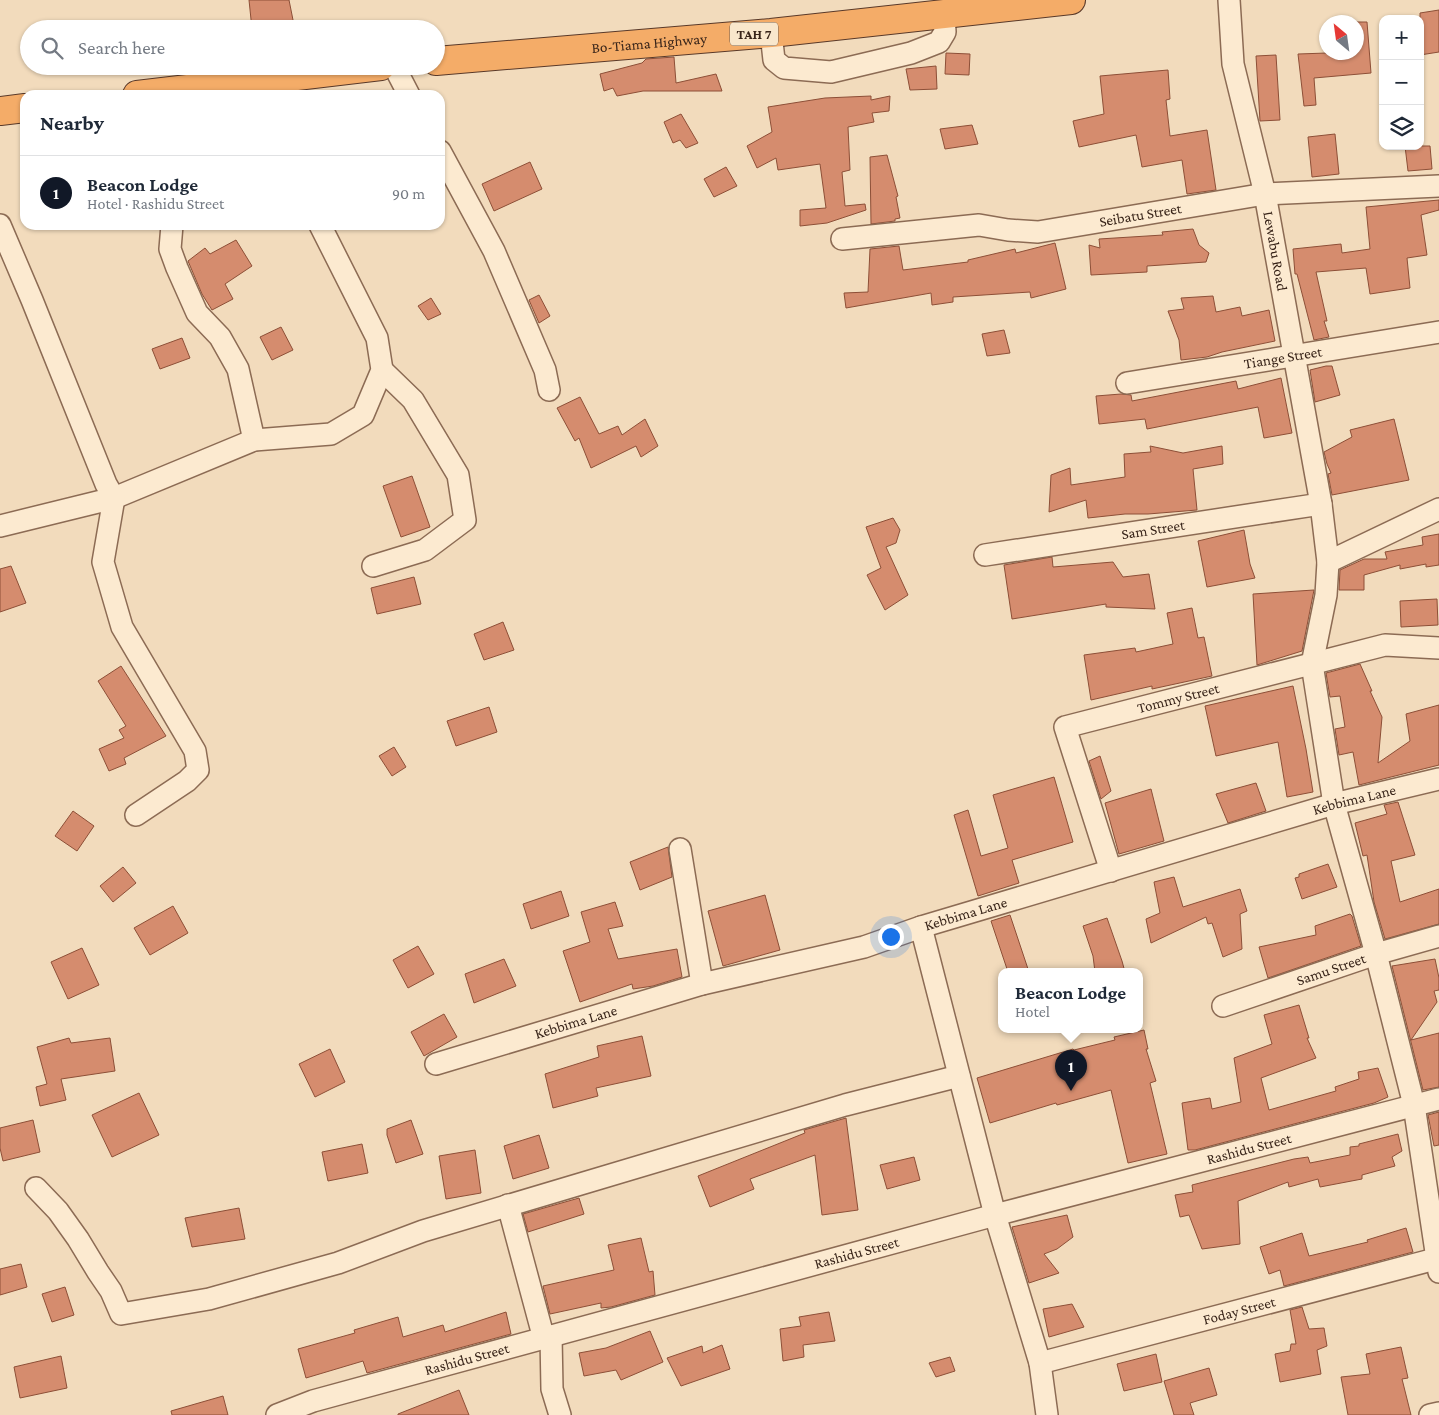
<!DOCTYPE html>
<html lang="en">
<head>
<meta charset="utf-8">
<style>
	body { margin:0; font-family:"Crimson Pro",serif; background:#f2f2f3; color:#1f2937 }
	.controls { position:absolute; right:15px; top:15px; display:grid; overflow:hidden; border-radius:10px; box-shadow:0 1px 4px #0004 }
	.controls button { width:45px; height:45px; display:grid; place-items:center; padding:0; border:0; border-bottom:1px solid #e0e1e3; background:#fff; color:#1f2937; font:25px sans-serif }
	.compass { position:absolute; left:1319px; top:15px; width:45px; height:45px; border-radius:50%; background:#fff; box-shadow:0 1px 4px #0004; rotate:331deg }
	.you { position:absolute; left:890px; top:936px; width:18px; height:18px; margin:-12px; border:4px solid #fff; border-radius:50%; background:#1a73e8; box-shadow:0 0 0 8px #1a73e833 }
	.badge { display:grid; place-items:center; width:32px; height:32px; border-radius:50%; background:#111827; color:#fff; font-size:16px; font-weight:700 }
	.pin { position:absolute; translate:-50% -41px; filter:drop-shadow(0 1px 2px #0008) }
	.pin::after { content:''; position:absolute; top:26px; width:18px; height:15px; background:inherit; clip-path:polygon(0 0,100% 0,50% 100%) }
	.popup { position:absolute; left:998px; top:968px; width:145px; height:65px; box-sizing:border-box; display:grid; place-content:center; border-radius:10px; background:#fff; filter:drop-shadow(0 1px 4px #0005); font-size:16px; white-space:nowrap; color:#747a83 }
	.popup b { font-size:19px; color:#1f2937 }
	.popup::after { content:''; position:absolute; left:50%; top:100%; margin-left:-10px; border:10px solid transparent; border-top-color:#fff }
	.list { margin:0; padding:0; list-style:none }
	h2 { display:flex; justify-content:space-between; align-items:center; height:65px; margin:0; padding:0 20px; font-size:21px }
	h2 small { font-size:16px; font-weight:400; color:#747a83 }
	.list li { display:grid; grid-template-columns:32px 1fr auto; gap:15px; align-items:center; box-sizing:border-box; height:75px; padding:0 20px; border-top:1px solid #e0e1e3 }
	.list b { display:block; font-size:19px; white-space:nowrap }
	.list p { margin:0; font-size:16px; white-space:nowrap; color:#747a83 }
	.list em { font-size:16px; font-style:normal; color:#747a83 }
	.icon { flex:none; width:28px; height:28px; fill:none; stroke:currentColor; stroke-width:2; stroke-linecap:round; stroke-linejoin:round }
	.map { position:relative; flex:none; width:1439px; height:1415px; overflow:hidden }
	.search { position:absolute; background:#fff; box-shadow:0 1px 4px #0004; left:20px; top:20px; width:425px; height:55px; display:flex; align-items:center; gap:12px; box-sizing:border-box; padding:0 18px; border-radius:28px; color:#747a83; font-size:19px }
	.panel { position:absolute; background:#fff; box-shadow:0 1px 4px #0004; left:20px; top:90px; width:425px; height:140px; border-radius:15px }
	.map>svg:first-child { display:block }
	.building { fill:#d58c6e; stroke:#8d4f37 }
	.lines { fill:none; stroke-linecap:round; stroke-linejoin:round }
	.minor-casing { stroke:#8c6b54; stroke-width:24 }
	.trunk-casing { stroke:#593929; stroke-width:30 }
	.minor { stroke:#fcead0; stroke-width:21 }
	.trunk { stroke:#f4ac68; stroke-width:28 }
	.labels { text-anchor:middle; stroke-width:4; stroke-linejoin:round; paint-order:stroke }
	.shield { fill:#f9e7cc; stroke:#735f4f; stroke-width:1 }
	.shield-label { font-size:14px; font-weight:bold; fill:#39251a }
	.street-label { font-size:15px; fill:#39251a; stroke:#f9e7cc }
</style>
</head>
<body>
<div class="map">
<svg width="1439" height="1415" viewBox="0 0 1439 1415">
	<rect width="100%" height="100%" fill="#f2dbbc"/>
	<path class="building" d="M249 0H289L294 25 277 29H252Z
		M1439 10V52L1420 55V13Z
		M1356 22H1367L1371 73 1314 78 1316 105 1304 106 1298 54 1356 52Z
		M946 53 970 54 969 75 945 74Z
		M1276 55 1280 120 1260 121 1256 56Z
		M674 57 676 83 716 74 722 91H643L617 96 613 88 604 91 600 74 642 63 646 59Z
		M936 66 937 89 910 90 906 69Z
		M1168 70 1170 99 1166 100 1170 136 1207 130 1216 190 1187 194 1182 160 1142 167 1136 135 1079 147 1073 121 1104 114 1100 76Z
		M871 96V100L890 96 889 111 872 113 874 122 848 127 850 170 842 172 845 206 865 204 866 210 827 223 800 226V210L826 208 820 164 778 170 776 158 757 168 747 146 772 132 768 107 825 98Z
		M681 114 698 143 686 148 680 140 673 143 664 122Z
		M972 125 978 144 945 149 940 129Z
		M1335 134 1339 174 1312 177 1308 137Z
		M1405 146H1430L1432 169 1408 171Z
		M887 155 898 196 896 197 900 218 895 219V221L871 224 870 157Z
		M530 162 542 189 494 211 482 184Z
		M726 167 737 186 714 197 704 179Z
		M1439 200V210L1421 215 1427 255 1407 258 1410 288 1370 294 1366 268 1316 272 1327 321H1324L1329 337 1314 340 1297 274H1295L1293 249 1341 244 1342 253 1370 249 1366 207Z
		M1193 229 1199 245 1209 253 1206 262 1147 266V272L1091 275 1089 245 1100 248 1099 239 1163 235 1162 232Z
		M236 240 252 266 225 284 233 299 212 310 202 294 188 261 205 248 210 254Z
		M1055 243 1066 289 1031 298 1030 292 953 297V302L932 305 931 293 846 308 844 293 868 292 870 249 899 246 903 270 968 262V260L1015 249 1016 253Z
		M539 295 550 316 539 323 529 300Z
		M1213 296 1216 312 1240 307 1242 316 1269 310 1275 341 1222 352 1207 357 1181 360 1179 340 1168 311 1184 309 1181 298Z
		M431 298 441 314 428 320 418 306Z
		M281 327 293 350 272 360 260 337Z
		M1004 330 1010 353 987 356 982 334Z
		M182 338 190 358 160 369 152 349Z
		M1326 366H1332L1340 395 1315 402 1310 370Z
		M1281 378 1292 433 1264 438 1258 407 1147 429 1145 419 1099 424 1096 396 1121 394 1131 395 1132 401 1236 381 1238 389Z
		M580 397 599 434 618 426 622 435 645 419 658 446 641 457 636 446 591 468 579 438 575 441 557 408Z
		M1394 419 1409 480 1332 495 1328 474 1331 473 1327 464 1324 452 1352 437 1350 430Z
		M1150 446 1183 453 1222 446 1223 464 1193 469 1197 510 1148 514H1125L1088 518 1086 500 1049 512 1051 475 1070 468 1071 485 1125 477 1124 454 1151 452Z
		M412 476 430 527 401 537 383 486Z
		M893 518 900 530 896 543 886 547 908 595 885 610 867 575 881 568 866 527Z
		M1244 530 1250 564 1255 578 1207 587 1198 541Z
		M1439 534V565L1426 567V564L1400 569V565L1364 575V590H1339L1340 570 1364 559H1387L1385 552 1423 545 1422 537Z
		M1052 557 1053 567 1113 562 1123 577 1149 574 1155 609 1106 607V604L1012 619 1004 565Z
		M11 566 26 603 0 612V569Z
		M414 577 421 604 377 614 371 588Z
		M1314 590 1302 651 1257 665 1253 594Z
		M1437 599 1438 625 1401 627 1400 601Z
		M1192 608 1198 638 1204 637 1212 676 1152 689V686L1091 700 1084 655 1135 648 1136 652 1173 644 1167 613Z
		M503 622 514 650 484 660 474 634Z
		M1360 664 1372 691H1370L1382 717 1378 763 1410 741 1406 714 1439 705V765L1359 785 1353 752 1339 755 1335 729 1345 727 1340 696 1330 697 1326 673Z
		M121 666 166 736 124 758 126 764 109 771 99 749 124 738 119 730 126 726 98 681Z
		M1293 686 1306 749 1313 792 1287 797 1278 742 1216 756 1205 706Z
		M489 707 497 732 456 746 447 721Z
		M394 747 406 767 392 776 379 756Z
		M1100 756 1111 791 1101 799 1089 761Z
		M1054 777 1073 842 1012 860 1019 883 978 896 954 815 968 810 981 856 1008 848 993 795Z
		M1256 783 1266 811 1228 823 1216 794Z
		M1151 789 1164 841 1119 854 1105 803Z
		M1398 802 1415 855 1391 861 1400 902 1439 889V924L1385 939 1374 902 1367 855 1363 856 1355 823 1387 814 1384 805Z
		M73 811 94 826 77 851 55 836Z
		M668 847 672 877 640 890 630 862Z
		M1328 864 1337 887 1302 899 1295 878 1299 877V874Z
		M123 867 136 883 113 902 100 886Z
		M1174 877 1183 907 1240 889 1247 911 1240 914 1242 949 1223 957 1212 923 1208 924 1206 917 1151 943 1146 919 1160 913 1154 882Z
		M561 891 569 916 531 929 523 904Z
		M765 895 780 950 723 966 708 911Z
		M615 902 623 926 608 929 618 959 677 949 682 977 653 986 633 989 632 984 580 1002 563 951 590 942 581 912Z
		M173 906 188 933 150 955 134 928Z
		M1350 914 1352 916 1361 946 1268 978 1259 947 1316 935 1315 926Z
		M1010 915 1029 972H1008L991 921Z
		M1107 918 1122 961 1125 972H1095L1093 956 1083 926Z
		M418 946 434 974 408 988 393 960Z
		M82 948 99 985 68 999 51 962Z
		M504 959 516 986 474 1003 465 974Z
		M1435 959 1439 978V990L1434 991 1437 1002 1411 1040 1439 1033V1087L1423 1090 1392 966Z
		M1299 1005 1309 1038H1307L1316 1058 1261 1078 1269 1110 1336 1091 1335 1087 1359 1079 1358 1072 1378 1068 1388 1097 1374 1103 1195 1150H1188L1182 1103 1210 1098 1212 1109 1241 1102 1234 1058 1272 1044 1264 1015Z
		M444 1014 457 1037 424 1056 411 1032Z
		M1144 1030 1148 1049H1146L1156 1081 1150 1083 1167 1154 1128 1163 1111 1090 1057 1105 1056 1103 990 1123 977 1078 1073 1049 1074 1050 1115 1040 1114 1037Z
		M642 1036 651 1076 596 1088 598 1096 553 1108 545 1074 599 1057 597 1046Z
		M69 1038 71 1043 110 1038 115 1071 61 1079 66 1100 40 1106 36 1087 47 1084 37 1047Z
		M330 1049 345 1082 315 1097 299 1064Z
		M139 1093 159 1135 112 1157 92 1115Z
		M1439 1112V1145L1434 1146 1428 1115Z
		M846 1118 858 1210 822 1215 815 1155 750 1179 754 1189 710 1207 698 1176 805 1133 804 1130Z
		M33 1120 40 1152 3 1161 0 1148V1128Z
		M411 1120 423 1154 396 1163 387 1135V1129Z
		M1398 1134 1402 1151 1392 1157 1395 1166 1362 1175V1179L1320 1187 1318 1179 1289 1187 1288 1182 1238 1201 1240 1244 1202 1249 1189 1215 1180 1217 1175 1195 1193 1192 1192 1185 1294 1159 1308 1157 1310 1163 1350 1155V1147L1359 1146V1144Z
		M539 1135 549 1168 513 1179 504 1146Z
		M362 1144 368 1173 328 1181 322 1152Z
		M475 1150 481 1193 446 1199 439 1156Z
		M914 1157 920 1180 887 1189 880 1165Z
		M579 1198 584 1214 528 1232 523 1214Z
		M239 1208 245 1239 192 1247 185 1218Z
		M1067 1215 1073 1237 1057 1249 1044 1254 1059 1273 1029 1283 1012 1227Z
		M1406 1228 1413 1252 1284 1286 1280 1270 1269 1274 1260 1247 1302 1233 1309 1256 1368 1242 1367 1240Z
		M641 1238 649 1272 653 1271 655 1295 611 1307 601 1308V1303L550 1314 543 1286 614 1270 608 1245Z
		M21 1264 27 1287 0 1295V1269Z
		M65 1287 74 1315 52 1322 42 1294Z
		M1072 1304 1084 1327 1049 1337 1043 1309Z
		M1302 1307 1309 1329 1324 1328 1327 1346 1317 1350 1321 1374 1280 1382 1275 1354 1290 1351 1291 1344H1296L1290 1310Z
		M506 1312 511 1334 367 1373 363 1361 306 1378 298 1349 355 1333 354 1330 398 1317 403 1337 443 1325 445 1332Z
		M829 1312 835 1341 803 1345 804 1357 783 1361 780 1329 801 1326 799 1317Z
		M650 1331 663 1362 621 1380 616 1370 584 1376 579 1353 606 1348Z
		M722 1345 730 1369 681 1386 667 1358 702 1346 703 1353Z
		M1401 1347 1408 1378 1402 1379 1411 1415H1348L1341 1377 1370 1374 1366 1354Z
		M1156 1354 1162 1382 1124 1391 1117 1364Z
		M61 1356 67 1388 20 1398 14 1367Z
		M950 1357 955 1371 936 1377 929 1363Z
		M1209 1368 1217 1395 1190 1403 1194 1415H1174L1164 1381Z
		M459 1390 469 1415H398V1414Z
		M223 1396 228 1415H172L171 1411Z"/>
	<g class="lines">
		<defs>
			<g id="minor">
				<path id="s1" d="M1229 0 1233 64 1265 194 1321 504 1328 562 1326 595 1312 664 1334 804 1376 954 1414 1105 1439 1272"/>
				<path d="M771 33 774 60 784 68 831 72 911 53 939 42 945 32 944 14"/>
				<path d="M394 66 409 95"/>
				<path d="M440 151 494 251 545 370 549 390"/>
				<path d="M0 225 32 300 106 484 114 498 254 440 331 434 363 415 382 370 377 338 320 225"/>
				<path d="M172 225 170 249 177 268 197 313 220 337 238 369 254 440"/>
				<path id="s2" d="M842 239 979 225 1008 230 1038 232 1265 194 1439 186"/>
				<path id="s3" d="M1127 383 1439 332"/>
				<path d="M0 526 114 498 103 562 122 627 195 751 198 770 187 781 136 815"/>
				<path id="s4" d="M985 555 1321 504"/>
				<path d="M1328 562 1439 509"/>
				<path d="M373 566 425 550 465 520 458 475 413 400 382 370"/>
				<path d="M680 849 702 984"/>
				<path id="s5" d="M1111 871 1065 727 1385 645 1439 648"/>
				<path d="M921 927 995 1215 1040 1363 1047 1415"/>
				<path id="s6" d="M1223 1006 1376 954 1439 936"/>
				<path id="s7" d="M436 1064 702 984 864 947 921 927 1334 804 1439 779"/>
				<path d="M36 1188 58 1211 78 1239 98 1272 111 1291 121 1314 209 1299 338 1263 423 1231 845 1105 959 1076"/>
				<path d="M508 1205 544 1339"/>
				<path d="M551 1336 552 1389 560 1415"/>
				<path id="s8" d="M1040 1363 1439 1258"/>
				<path id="s9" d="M277 1415 313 1401 995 1215 1439 1099"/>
				<path d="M1430 1415 1439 1413"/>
			</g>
			<g id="trunk">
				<path id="s10" d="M436 61 771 33 1071 0"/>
				<path d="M137 95 381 66"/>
				<path d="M0 111 25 108"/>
			</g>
		</defs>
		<use href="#minor" class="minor-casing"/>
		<use href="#trunk" class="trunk-casing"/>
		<use href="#minor" class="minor"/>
		<use href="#trunk" class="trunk"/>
	</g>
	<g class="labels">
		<rect class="shield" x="730" y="22.5" width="48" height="23" rx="4"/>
		<g class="shield-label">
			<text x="754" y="39">TAH 7</text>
		</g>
		<g class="street-label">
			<text dy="5" stroke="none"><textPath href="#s10" startOffset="214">Bo-Tiama Highway</textPath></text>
			<text dy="5" stroke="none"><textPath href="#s2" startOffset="301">Seibatu Street</textPath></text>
			<text dy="5" stroke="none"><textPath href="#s1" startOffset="256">Lewabu Road</textPath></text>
			<text dy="5" stroke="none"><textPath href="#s3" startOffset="158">Tiange Street</textPath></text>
			<text dy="5" stroke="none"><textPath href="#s4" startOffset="170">Sam Street</textPath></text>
			<text dy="5" stroke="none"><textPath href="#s5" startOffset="268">Tommy Street</textPath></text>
			<text dy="5" stroke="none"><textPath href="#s7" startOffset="956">Kebbima Lane</textPath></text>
			<text dy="5" stroke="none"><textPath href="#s7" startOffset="551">Kebbima Lane</textPath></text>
			<text dy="5" stroke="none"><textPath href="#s6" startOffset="114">Samu Street</textPath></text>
			<text dy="5" stroke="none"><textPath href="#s7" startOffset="146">Kebbima Lane</textPath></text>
			<text dy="5" stroke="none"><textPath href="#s9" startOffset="1008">Rashidu Street</textPath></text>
			<text dy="5" stroke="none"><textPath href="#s9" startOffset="602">Rashidu Street</textPath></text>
			<text dy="5" stroke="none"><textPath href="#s8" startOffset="206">Foday Street</textPath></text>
			<text dy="5" stroke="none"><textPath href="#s9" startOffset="198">Rashidu Street</textPath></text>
		</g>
	</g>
</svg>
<div class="controls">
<button>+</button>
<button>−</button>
<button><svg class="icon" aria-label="layers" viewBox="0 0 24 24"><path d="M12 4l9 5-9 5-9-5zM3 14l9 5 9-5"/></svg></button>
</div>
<svg class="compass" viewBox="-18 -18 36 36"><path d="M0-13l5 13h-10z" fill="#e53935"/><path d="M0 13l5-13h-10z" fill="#747a83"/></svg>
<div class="you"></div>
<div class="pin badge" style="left:1071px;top:1091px">1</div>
<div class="popup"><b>Beacon Lodge</b>Hotel</div>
<div class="search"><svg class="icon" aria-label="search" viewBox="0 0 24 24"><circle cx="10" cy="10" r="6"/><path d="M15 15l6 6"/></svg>Search here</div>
<section class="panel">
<h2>Nearby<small></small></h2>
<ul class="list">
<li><span class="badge">1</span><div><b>Beacon Lodge</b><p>Hotel · Rashidu Street</p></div><em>90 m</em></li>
</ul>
</section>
</div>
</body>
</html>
